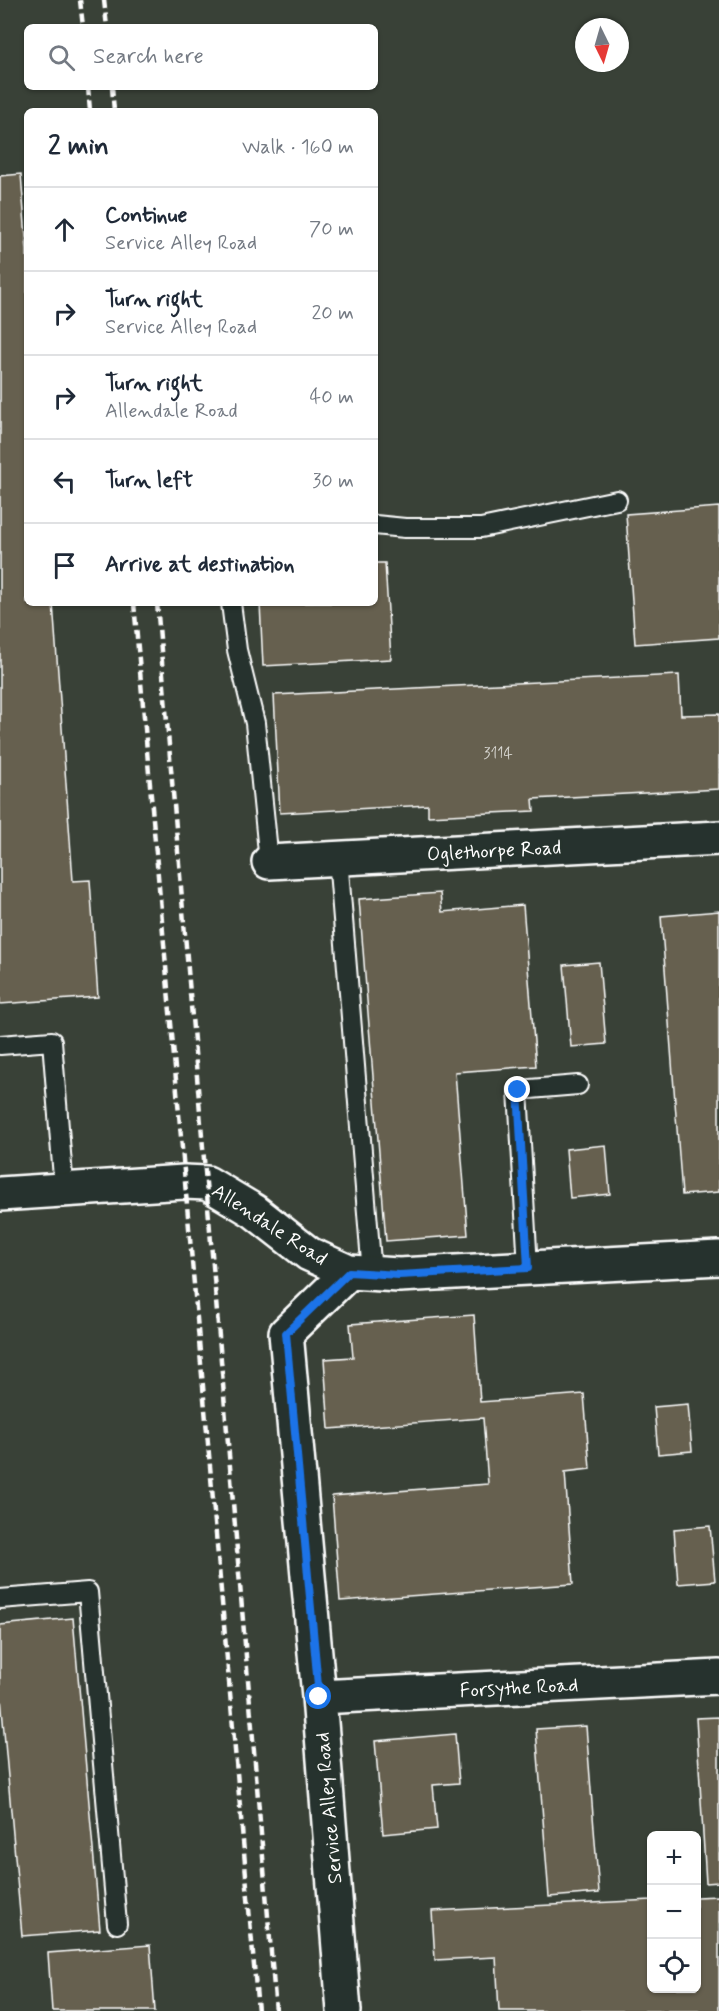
<!DOCTYPE html>
<html lang="en">
<head>
<meta charset="utf-8">
<style>
	body { margin:0; font-family:Mynerve,sans-serif; background:#f2f2f3; color:#1f2937 }
	.controls { position:absolute; right:18px; bottom:18px; display:grid; overflow:hidden; border-radius:9px; box-shadow:0 2px 4px #0004 }
	.controls button { width:54px; height:54px; display:grid; place-items:center; padding:0; border:0; border-bottom:2px solid #e0e1e3; background:#fff; color:#1f2937; font:30px sans-serif }
	.compass { position:absolute; left:575px; top:18px; width:54px; height:54px; border-radius:50%; background:#fff; box-shadow:0 2px 4px #0004; rotate:175deg }
	.stop { position:absolute; width:18px; height:18px; margin:-14px; border:4px solid #1a73e8; border-radius:50%; background:#fff }
	.stop.end { background:#1a73e8; border-color:#fff; box-shadow:0 2px 6px #0008 }
	.list { margin:0; padding:0; list-style:none }
	h2 { display:flex; justify-content:space-between; align-items:center; height:78px; margin:0; padding:0 24px; font-size:26px }
	h2 small { font-size:20px; font-weight:400; color:#747a83 }
	.list li { display:grid; grid-template-columns:39px 1fr auto; gap:18px; align-items:center; box-sizing:border-box; height:84px; padding:0 24px; border-top:2px solid #e0e1e3 }
	.list b { display:block; font-size:22px; white-space:nowrap }
	.list p { margin:0; font-size:20px; white-space:nowrap; color:#747a83 }
	.list em { font-size:20px; font-style:normal; color:#747a83 }
	.icon { flex:none; width:33px; height:33px; fill:none; stroke:currentColor; stroke-width:2; stroke-linecap:round; stroke-linejoin:round }
	.map { position:relative; flex:none; width:719px; height:2011px; overflow:hidden }
	.search { position:absolute; background:#fff; box-shadow:0 2px 4px #0004; left:24px; top:24px; width:354px; height:66px; display:flex; align-items:center; gap:15px; box-sizing:border-box; padding:0 21px; border-radius:9px; color:#747a83; font-size:22px }
	.panel { position:absolute; background:#fff; box-shadow:0 2px 4px #0004; left:24px; top:108px; width:354px; height:498px; border-radius:9px }
	.map>svg:first-child { display:block }
	.building { fill:#66614f; stroke:#fff; stroke-width:1.5 }
	.lines { fill:none; stroke-linecap:round; stroke-linejoin:round }
	.lane-casing { stroke:#fff; stroke-width:22 }
	.street-casing { stroke:#fff; stroke-width:38 }
	.lane { stroke:#26332d; stroke-width:18 }
	.street { stroke:#26332d; stroke-width:33 }
	.rail { stroke:#fff; stroke-width:4.5; stroke-dasharray:9 4.5; stroke-linecap:butt }
	.route { stroke:#1a73e8; stroke-width:8 }
	.labels { text-anchor:middle; stroke-width:4.5; stroke-linejoin:round; paint-order:stroke }
	.number-label { font-size:16px; fill:#d9d8d3 }
	.street-label { font-size:20px; fill:#fff; stroke:#26332d }
</style>
</head>
<body>
<div class="map">
<svg width="719" height="2011" viewBox="0 0 719 2011">
	<rect width="100%" height="100%" fill="#394137"/>
	<filter id="ink" filterUnits="userSpaceOnUse"><feTurbulence type="fractalNoise" baseFrequency=".0167" numOctaves="2"/><feDisplacementMap in="SourceGraphic" scale="12" xChannelSelector="R" yChannelSelector="G"/><feConvolveMatrix kernelMatrix="1 2 1 2 8 2 1 2 1" color-interpolation-filters="sRGB"/></filter>
	<g filter="url(#ink)">
		<path class="building" d="M21 174 27 251V603H53L73 881 90 880 98 997 0 1004V176Z
			M719 507V638L635 644 626 514Z
			M375 563H385L391 659 263 666 260 603H375Z
			M679 675 681 715 719 714V789L533 799 534 811 428 816V805L280 813 274 695Z
			M440 893 442 912 523 905 536 1066 455 1072 468 1235 386 1241 359 899Z
			M719 911V1192L682 1195 661 916Z
			M599 962 606 1044 571 1047 564 965Z
			M606 1145 610 1194 570 1198 566 1149Z
			M474 1315 480 1402 584 1394 590 1469 565 1472 573 1584 340 1601 332 1496 488 1484 483 1418 329 1429 324 1359 353 1357 350 1324Z
			M688 1404 692 1451 658 1454 654 1407Z
			M710 1526 715 1581 678 1584 674 1529Z
			M73 1618 100 1930 22 1936 0 1686V1625Z
			M719 1717V1882L706 1883 696 1718Z
			M586 1726 599 1893 549 1897 536 1729Z
			M455 1734 459 1783 433 1785 437 1829 383 1834 375 1741Z
			M719 1896V2011H499L496 1957 435 1960 432 1911 652 1900V1988H696V1897Z
			M150 1945 155 2011H52L48 1953Z"/>
		<g class="lines">
			<defs>
				<path id="lane" d="M375 525 405 528H481L617 500
					M231 603 237 650 255 723 269 862
					M338 858 372 1274
					M0 1045 52 1041 64 1190
					M528 1268 518 1090 578 1085
					M0 1599 88 1592 117 1924"/>
				<path id="street" d="M269 862 719 838
					M0 1194 184 1182 207 1183 254 1211 309 1254 349 1272 399 1275 719 1258
					M319 1697 719 1677
					M344 2011 319 1697 286 1333 349 1272"/>
			</defs>
			<use href="#lane" class="lane-casing"/>
			<use href="#street" class="street-casing"/>
			<use href="#lane" class="lane"/>
			<use href="#street" class="street"/>
			<path class="rail" d="M80 0 83 27
				M104 0 107 27
				M88 87 90 111
				M112 87 114 111
				M134 603 258 2011
				M157 603 276 2011"/>
		</g>
	</g>
	<g class="lines" filter="url(#ink)">
		<path class="route" d="M319 1697 286 1333 349 1272 399 1275 528 1268 518 1090"/>
	</g>
	<g class="labels">
		<g class="number-label">
			<text x="498" y="758">3114</text>
		</g>
		<g class="street-label">
			<text transform="translate(494 850) rotate(-3)" y="7">Oglethorpe Road</text>
			<text transform="translate(270 1224) rotate(33)" y="7">Allendale Road</text>
			<text transform="translate(519 1687) rotate(-3)" y="7">Forsythe Road</text>
			<text transform="translate(328 1808) rotate(-95)" y="7">Service Alley Road</text>
		</g>
	</g>
</svg>
<div class="controls">
<button>+</button>
<button>−</button>
<button><svg class="icon" aria-label="locate" viewBox="0 0 24 24"><circle cx="12" cy="12" r="6"/><path d="M12 2v4M12 18v4M2 12h4M18 12h4"/></svg></button>
</div>
<svg class="compass" viewBox="-18 -18 36 36"><path d="M0-13l5 13h-10z" fill="#e53935"/><path d="M0 13l5-13h-10z" fill="#747a83"/></svg>
<div class="stop" style="left:319px;top:1697px"></div>
<div class="stop end" style="left:518px;top:1090px"></div>
<div class="search"><svg class="icon" aria-label="search" viewBox="0 0 24 24"><circle cx="10" cy="10" r="6"/><path d="M15 15l6 6"/></svg>Search here</div>
<section class="panel">
<h2>2 min<small>Walk · 160 m</small></h2>
<ul class="list">
<li><svg class="icon" aria-label="ahead" viewBox="0 0 24 24"><path d="M12 20V5M6 11l6-6 6 6"/></svg><div><b>Continue</b><p>Service Alley Road</p></div><em>70 m</em></li>
<li><svg class="icon" aria-label="right" viewBox="0 0 24 24"><path d="M7 20v-9h11M14 6l5 5-5 5"/></svg><div><b>Turn right</b><p>Service Alley Road</p></div><em>20 m</em></li>
<li><svg class="icon" aria-label="right" viewBox="0 0 24 24"><path d="M7 20v-9h11M14 6l5 5-5 5"/></svg><div><b>Turn right</b><p>Allendale Road</p></div><em>40 m</em></li>
<li><svg class="icon" aria-label="left" viewBox="0 0 24 24"><path d="M17 20v-9H6M10 6l-5 5 5 5"/></svg><div><b>Turn left</b></div><em>30 m</em></li>
<li><svg class="icon" aria-label="arrive" viewBox="0 0 24 24"><path d="M6 21V4h12l-3 4 3 4H6"/></svg><div><b>Arrive at destination</b></div></li>
</ul>
</section>
</div>
</body>
</html>
